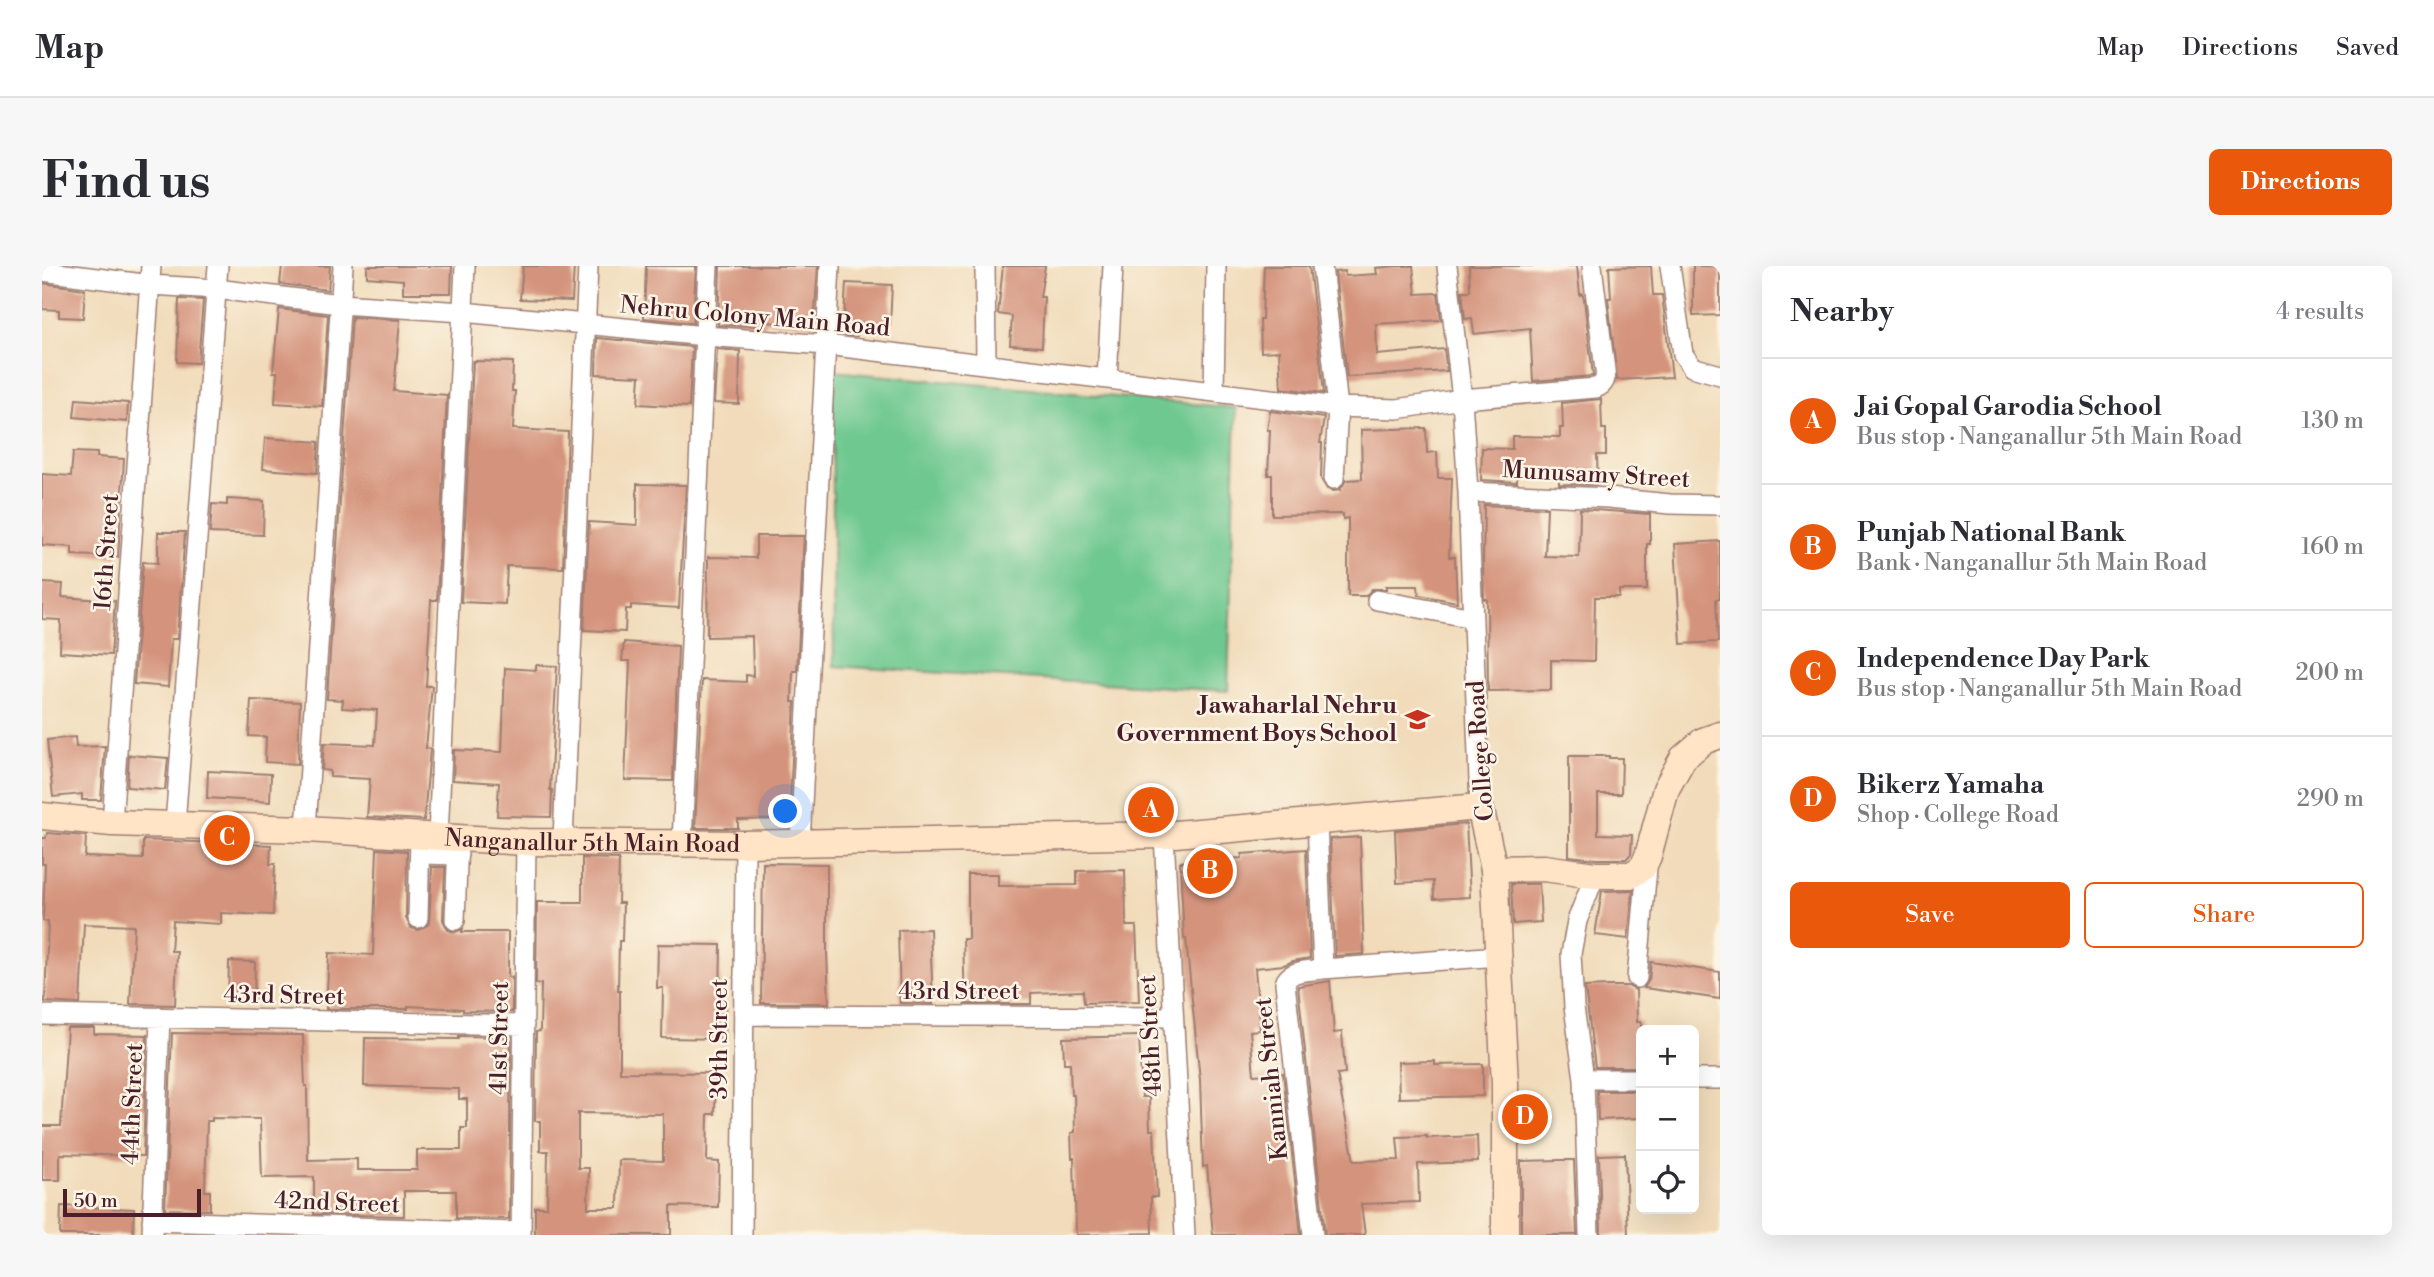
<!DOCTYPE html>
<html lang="en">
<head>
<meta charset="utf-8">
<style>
	body { margin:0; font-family:"Libre Bodoni",serif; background:#f7f7f7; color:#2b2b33 }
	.controls { position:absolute; right:21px; bottom:21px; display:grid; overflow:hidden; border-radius:10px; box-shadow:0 7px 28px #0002 }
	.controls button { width:63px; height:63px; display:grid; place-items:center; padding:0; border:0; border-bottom:2px solid #e1e1e2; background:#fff; color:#2b2b33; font:35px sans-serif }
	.scale { position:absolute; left:21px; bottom:18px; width:138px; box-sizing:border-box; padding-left:7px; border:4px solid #4a1f2b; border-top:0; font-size:19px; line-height:24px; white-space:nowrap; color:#4a1f2b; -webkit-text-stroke:5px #fcf5e5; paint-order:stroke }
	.you { position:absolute; left:744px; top:546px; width:24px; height:24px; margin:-18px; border:5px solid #fff; border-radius:50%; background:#1a73e8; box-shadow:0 0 0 10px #1a73e833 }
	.badge { display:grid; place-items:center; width:46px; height:46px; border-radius:50%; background:#ea580c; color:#fff; font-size:23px; font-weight:700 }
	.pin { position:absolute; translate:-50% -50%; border:4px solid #fff; box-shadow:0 2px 7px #0006 }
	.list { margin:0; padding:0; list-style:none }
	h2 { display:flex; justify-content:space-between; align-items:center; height:91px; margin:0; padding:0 28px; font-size:30px }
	h2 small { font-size:23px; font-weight:400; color:#7c7c81 }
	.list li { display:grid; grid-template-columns:46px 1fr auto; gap:21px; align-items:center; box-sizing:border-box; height:126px; padding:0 28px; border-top:2px solid #e1e1e2 }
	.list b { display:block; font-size:26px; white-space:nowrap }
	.list p { margin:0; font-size:23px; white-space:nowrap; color:#7c7c81 }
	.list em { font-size:23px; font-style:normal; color:#7c7c81 }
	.actions { display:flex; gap:14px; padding:21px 28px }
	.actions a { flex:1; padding:16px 0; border:2px solid #ea580c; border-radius:10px; text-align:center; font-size:24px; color:#ea580c }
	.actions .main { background:#ea580c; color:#fff }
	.icon { flex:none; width:38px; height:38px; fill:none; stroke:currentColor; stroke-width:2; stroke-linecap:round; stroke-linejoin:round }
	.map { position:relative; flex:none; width:1678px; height:969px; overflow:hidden; border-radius:10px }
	header { display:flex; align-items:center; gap:42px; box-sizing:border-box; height:98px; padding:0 35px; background:#fff; border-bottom:2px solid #e1e1e2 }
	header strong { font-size:33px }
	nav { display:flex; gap:38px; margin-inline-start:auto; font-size:24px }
	.intro { display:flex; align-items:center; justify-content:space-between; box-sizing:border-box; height:168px; padding:0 42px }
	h1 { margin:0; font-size:49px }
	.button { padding:18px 32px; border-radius:10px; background:#ea580c; color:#fff; font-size:24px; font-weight:700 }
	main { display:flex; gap:42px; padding:0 42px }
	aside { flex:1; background:#fff; border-radius:10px; box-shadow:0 7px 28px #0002 }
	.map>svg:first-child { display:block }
	.green { fill:#6ec890; stroke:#5c745e; stroke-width:2 }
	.building { fill:#d4937b; fill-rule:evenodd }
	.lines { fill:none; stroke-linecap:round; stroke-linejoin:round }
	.street-casing { stroke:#9e7d72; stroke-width:22 }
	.secondary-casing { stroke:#9e7d72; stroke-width:29 }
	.street { stroke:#fff; stroke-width:19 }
	.secondary { stroke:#ffe4c6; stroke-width:26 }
	.labels { text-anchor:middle; stroke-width:5; stroke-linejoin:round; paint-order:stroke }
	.street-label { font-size:24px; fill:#4a1f2b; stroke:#fcf5e5 }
	.poi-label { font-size:24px; font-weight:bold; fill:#4a1f2b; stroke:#fcf5e5; text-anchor:end }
</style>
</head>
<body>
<header>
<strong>Map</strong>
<nav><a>Map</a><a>Directions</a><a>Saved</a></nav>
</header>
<div class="intro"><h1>Find us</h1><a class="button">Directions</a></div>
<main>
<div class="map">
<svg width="1678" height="969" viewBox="0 0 1678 969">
	<rect width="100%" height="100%" fill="#fcf5e5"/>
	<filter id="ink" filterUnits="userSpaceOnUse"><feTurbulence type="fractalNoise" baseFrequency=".0143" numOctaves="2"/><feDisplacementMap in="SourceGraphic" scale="14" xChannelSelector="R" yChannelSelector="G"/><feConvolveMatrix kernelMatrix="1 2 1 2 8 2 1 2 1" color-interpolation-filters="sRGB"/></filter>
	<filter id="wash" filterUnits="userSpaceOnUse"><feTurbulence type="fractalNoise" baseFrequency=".00686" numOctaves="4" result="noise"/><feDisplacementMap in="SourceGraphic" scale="28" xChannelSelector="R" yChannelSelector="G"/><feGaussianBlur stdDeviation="1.57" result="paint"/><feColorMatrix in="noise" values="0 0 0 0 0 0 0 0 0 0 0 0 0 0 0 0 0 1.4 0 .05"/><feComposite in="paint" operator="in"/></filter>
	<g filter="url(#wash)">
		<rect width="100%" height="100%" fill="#f1dbba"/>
		<path class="green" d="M790 105 1194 142 1186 425 792 400Z"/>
		<g id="blocks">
			<path class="building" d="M240 0H288L286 24 238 18Z
				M325 0H410L409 27H361V14L325 11Z
				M481 0H532L530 35 478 33Z
				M604 0H654L651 57 602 52Z
				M678 0H776L772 59 724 56 723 60 676 59Z
				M961 0H1003L998 31H1002L1000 81 968 79 970 50 956 48Z
				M1222 0H1267L1282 127 1239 122 1237 85 1219 86 1218 54H1220Z
				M1354 0H1371L1374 28 1396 27 1399 54 1334 58 1335 89 1402 83 1405 105 1305 111 1293 6 1303 5V10L1335 8 1334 2Z
				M1427 0H1535L1538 29 1540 28 1542 33 1551 110 1491 115 1488 62 1432 68 1430 52 1423 53 1420 25H1428Z
				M1609 0 1611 29H1620L1630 111 1575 114 1566 32H1569L1567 1Z
				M1651 0H1678V49L1651 50Z
				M0 17 43 23 41 52 17 51V44L0 43Z
				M804 17 850 19 848 59 815 57V70L801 69Z
				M137 33 161 34 156 97 135 96Z
				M237 43 286 49 280 140 233 137 235 106H231Z
				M310 51 358 54 352 125 405 129 395 334H389L384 420H390L384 482 388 483 382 554 325 551 328 513 288 511V505L280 504 282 477 333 479 335 444 300 442 301 434 285 433Z
				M555 72 650 81 647 141 596 138 598 110 554 108Z
				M675 83 698 85 697 138 672 137Z
				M431 95 471 96 470 125H473L471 163 526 166 521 302 465 300 463 338 419 336Z
				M34 133 86 137 85 156 32 151Z
				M1559 133 1560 163H1564V189H1555L1556 219 1517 218V205L1475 204V216L1439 214 1440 182 1470 183V170L1518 171V162H1521L1520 137Z
				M1228 145 1282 152 1278 177H1280L1279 213 1285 223 1291 225 1298 224 1304 214 1320 213 1319 164 1384 162 1385 187 1395 186 1396 212H1410L1407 291H1413L1415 336 1377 329 1376 320H1344V323H1330L1324 330H1306V252L1301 253V248L1230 249V209H1226L1228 164H1225Z
				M223 172 277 176 275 207 221 203Z
				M31 186 55 187V191L82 193 76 291 30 289V281L0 279V208L29 210Z
				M595 218 644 219 637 342 589 339V343H584L583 366 542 364 547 256 595 259Z
				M185 233 222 235 221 269 168 267 170 238 185 239Z
				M1442 239 1505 242 1503 290 1537 291 1538 243 1608 248V278H1605V324H1577V331H1553L1552 395 1509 394V424L1446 425 1445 333H1442L1441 298Z
				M116 266H143L135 373H129L126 421 92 418 101 296 116 297Z
				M714 270H762L755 405H751L750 436H753L747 553 696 554V562H653L660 414 704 416V409L711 410 710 370 665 371 666 291 714 292Z
				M1678 275V333H1674L1676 376 1639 378 1633 278Z
				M0 317 21 318 20 331 73 335 69 389 18 386 19 354 0 353Z
				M582 376 636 380 631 515 583 514 588 395H580Z
				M494 399 515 400 508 524H510L509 551 455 550 457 517 411 514 412 484 460 486 463 402 494 404Z
				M209 434 258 436 256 498 223 496 224 471 207 470Z
				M33 471 34 481 63 480 59 534H40V528L11 531 5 474Z
				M87 489 126 492 123 524 85 521Z
				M1527 490H1567V492H1580L1579 528H1556V568L1590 569 1589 588 1584 593H1554L1527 590Z
				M166 505 229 508 228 536 165 532Z
				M1424 558 1428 631 1392 633 1391 615 1355 617 1353 564Z
				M5 567 44 570 43 591 101 593V574L229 579 228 598H233L231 649 179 647V658L131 655 129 685H135L133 739 88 738 92 660 42 658 38 738 3 736 6 655H1L3 598H0V572H4Z
				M1318 571 1322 688 1293 690 1288 573Z
				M335 583 365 585 364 652 369 662 376 664 387 658 390 601H403L401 654 406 664 413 666 421 663 420 666H466V711H470V746L421 745V743L366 740V743H284L287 687 331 689Z
				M1264 583 1268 692 1251 695 1242 699 1213 702 1218 764 1208 765 1212 809 1241 807 1259 969H1171L1165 900 1161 901 1158 814 1144 673H1142L1138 596 1200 592V588Z
				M540 592 577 593 576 637H581L580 675H577L576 724H578V806L674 807 673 848H666L665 895 677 896 676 941 629 940V969H493V941H505L506 885H498V855H493L494 766 498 765 499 718H494L495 636H540ZM536 847 621 848V895L577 894 576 942H546L547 902H536Z
				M721 597 785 598V686L787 737H719Z
				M1083 604 1084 660H1094L1097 735 1042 737 1041 725 989 727V738H923L921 673H926V608H956V620L1035 619V605Z
				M1469 618H1497L1499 656 1471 658Z
				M1591 624 1586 673 1553 669 1560 625Z
				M888 663 891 738 858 737 856 664Z
				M616 678 679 679 678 737H684L683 773 620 772 621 722H615Z
				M187 695 213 696 212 736 186 735Z
				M1609 696 1678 706V733L1602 722 1607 714Z
				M1288 715 1292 767 1300 766 1303 807 1295 808 1312 895 1357 894 1355 871 1385 870V872L1435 870 1436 896 1376 898 1377 936 1319 938 1323 969H1283L1256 720Z
				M1568 720H1586L1594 724 1595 756H1599V801H1553L1543 721Z
				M25 762H52V768L105 769 101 890 18 888V914H0V860H19Z
				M130 767 261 769 263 820H265L266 894 315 893V904H375V884H419V862H425V833H417V823L322 820 323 772 417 773V770L469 771 467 953 414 952V925H362V950L272 948V911L220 912 218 853 170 852V855H165L163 925H168V944L123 943Z
				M1097 770 1100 831H1107L1108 864H1112L1115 931H1109L1110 967 1034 969 1032 892H1030L1029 867 1033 866 1032 829H1029L1028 797H1022L1021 772Z
				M1393 795V799L1441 798V830L1357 832 1356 796Z
				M1555 825H1599V852L1556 854Z
				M1583 888 1586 969H1559L1557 889Z
				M1519 894H1532L1535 969H1479V895Z
				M19 940 92 943 91 969H18Z"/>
		</g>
	</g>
	<g filter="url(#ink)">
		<use href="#blocks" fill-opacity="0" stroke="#9e7d72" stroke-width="2"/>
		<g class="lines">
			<defs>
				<path id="street" d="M943 0 944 98
					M1280 0 1296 141 1292 213
					M1405 0 1420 133 1426 226 1438 541
					M1628 0 1641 88 1650 101 1678 109
					M0 5 109 19 174 23 298 38 421 46 663 70 784 79 1296 141 1355 143 1420 133 1554 122C1563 118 1564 113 1563 104L1550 0
					M1065 113 1071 0
					M1172 126 1174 0
					M1426 226 1566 232 1628 238 1678 239
					M1335 334 1431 352
					M70 557 109 0
					M133 558 176 0
					M264 563 301 0
					M1122 569 1143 969
					M396 570 423 0
					M521 574 546 0
					M640 577 666 0
					M758 577 788 0
					M378 588 416 589
					M376 652 378 570
					M413 654 416 572
					M1281 703 1457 690
					M1595 712 1606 591
					M0 749 482 759
					M702 749 1131 751
					M1542 813H1599
					M1652 813H1678
					M110 955 479 966
					M110 969 118 751
					M479 969 484 576
					M700 969 703 578
					M1271 969 1243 717C1248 703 1268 705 1281 703L1275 555
					M1547 969 1542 813 1532 741 1529 688 1535 655 1553 609"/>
				<g id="secondary">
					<path id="s1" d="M0 550 70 557 264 563 484 576 703 578 1122 569 1438 541 1452 603 1463 818V969"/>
					<path d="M1452 603 1502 602 1553 609H1589L1601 601 1606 590 1624 523 1641 492 1661 475 1678 469"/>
				</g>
			</defs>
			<use href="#street" class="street-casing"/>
			<use href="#secondary" class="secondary-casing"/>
			<use href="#street" class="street"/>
			<use href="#secondary" class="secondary"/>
		</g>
	</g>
	<defs>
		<symbol id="school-bare" viewBox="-9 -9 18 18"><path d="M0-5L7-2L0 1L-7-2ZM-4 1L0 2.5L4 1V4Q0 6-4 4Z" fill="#c8321e" stroke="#fcf5e5" stroke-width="2.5" paint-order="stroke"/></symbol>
	</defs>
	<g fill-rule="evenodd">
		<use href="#school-bare" x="1358" y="436" width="35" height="35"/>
	</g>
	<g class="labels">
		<g class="street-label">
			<text transform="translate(713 50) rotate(5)" y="8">Nehru Colony Main Road</text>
			<text transform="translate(1554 208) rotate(3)" y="8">Munusamy Street</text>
			<text transform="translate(64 286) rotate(-86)" y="8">16th Street</text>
			<text transform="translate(1438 485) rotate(-94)" y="8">College Road</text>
			<text dy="8" stroke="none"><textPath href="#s1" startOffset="551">Nanganallur 5th Main Road</textPath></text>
			<text x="917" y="733">43rd Street</text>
			<text transform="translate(242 729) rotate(1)" y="8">43rd Street</text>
			<text transform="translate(1108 770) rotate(-93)" y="8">48th Street</text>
			<text transform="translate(457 772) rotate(-89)" y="8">41st Street</text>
			<text transform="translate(677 773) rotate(-90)" y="8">39th Street</text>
			<text transform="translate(1229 813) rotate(-96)" y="8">Kanniah Street</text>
			<text transform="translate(90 838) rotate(-88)" y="8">44th Street</text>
			<text transform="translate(295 936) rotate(2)" y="8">42nd Street</text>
		</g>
		<g class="poi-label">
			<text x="1355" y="447">Jawaharlal Nehru<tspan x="1355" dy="28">Government Boys School</tspan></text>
		</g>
	</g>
</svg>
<div class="controls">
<button>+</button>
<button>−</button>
<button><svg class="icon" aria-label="locate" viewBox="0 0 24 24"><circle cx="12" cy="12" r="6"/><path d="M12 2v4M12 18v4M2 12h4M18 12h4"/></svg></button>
</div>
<div class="scale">50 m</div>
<div class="you"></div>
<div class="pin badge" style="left:1109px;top:544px">A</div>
<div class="pin badge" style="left:1168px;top:605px">B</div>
<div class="pin badge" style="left:185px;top:572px">C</div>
<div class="pin badge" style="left:1483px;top:851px">D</div>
</div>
<aside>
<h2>Nearby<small>4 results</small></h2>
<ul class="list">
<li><span class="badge">A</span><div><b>Jai Gopal Garodia School</b><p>Bus stop · Nanganallur 5th Main Road</p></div><em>130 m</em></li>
<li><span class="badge">B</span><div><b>Punjab National Bank</b><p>Bank · Nanganallur 5th Main Road</p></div><em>160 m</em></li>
<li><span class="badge">C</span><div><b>Independence Day Park</b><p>Bus stop · Nanganallur 5th Main Road</p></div><em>200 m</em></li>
<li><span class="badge">D</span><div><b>Bikerz Yamaha</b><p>Shop · College Road</p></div><em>290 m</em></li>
</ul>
<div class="actions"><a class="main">Save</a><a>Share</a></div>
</aside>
</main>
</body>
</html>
